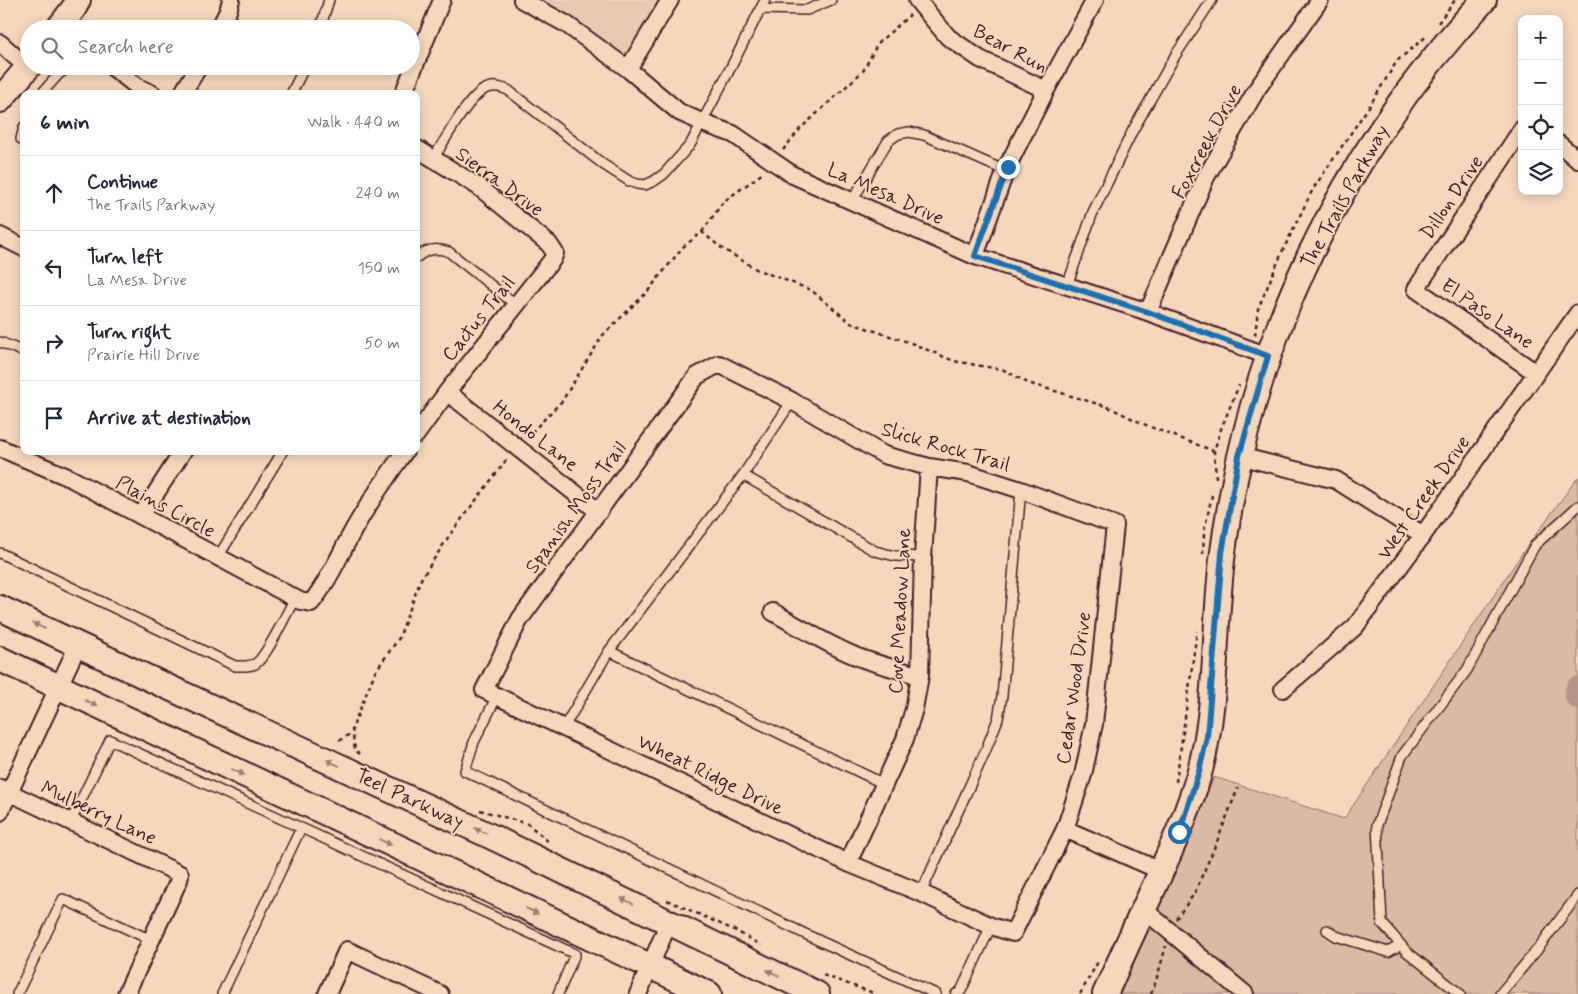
<!DOCTYPE html>
<html lang="en">
<head>
<meta charset="utf-8">
<style>
	body { margin:0; font-family:Mynerve,sans-serif; background:#f2f2f3; color:#1f2937 }
	.controls { position:absolute; right:15px; top:15px; display:grid; overflow:hidden; border-radius:10px; box-shadow:0 2px 12px #0003 }
	.controls button { width:45px; height:45px; display:grid; place-items:center; padding:0; border:0; border-bottom:1px solid #e0e1e3; background:#fff; color:#1f2937; font:25px sans-serif }
	.stop { position:absolute; width:15px; height:15px; margin:-11px; border:4px solid #1f6fb2; border-radius:50%; background:#fff }
	.stop.end { background:#1f6fb2; border-color:#fff; box-shadow:0 1px 5px #0008 }
	.list { margin:0; padding:0; list-style:none }
	h2 { display:flex; justify-content:space-between; align-items:center; height:65px; margin:0; padding:0 20px; font-size:21px }
	h2 small { font-size:16px; font-weight:400; color:#747a83 }
	.list li { display:grid; grid-template-columns:32px 1fr auto; gap:15px; align-items:center; box-sizing:border-box; height:75px; padding:0 20px; border-top:1px solid #e0e1e3 }
	.list b { display:block; font-size:19px; white-space:nowrap }
	.list p { margin:0; font-size:16px; white-space:nowrap; color:#747a83 }
	.list em { font-size:16px; font-style:normal; color:#747a83 }
	.icon { flex:none; width:28px; height:28px; fill:none; stroke:currentColor; stroke-width:2; stroke-linecap:round; stroke-linejoin:round }
	.map { position:relative; flex:none; width:1578px; height:994px; overflow:hidden }
	.search { position:absolute; background:#fff; box-shadow:0 2px 12px #0003; left:20px; top:20px; width:400px; height:55px; display:flex; align-items:center; gap:12px; box-sizing:border-box; padding:0 18px; border-radius:28px; color:#747a83; font-size:19px }
	.panel { position:absolute; background:#fff; box-shadow:0 2px 12px #0003; left:20px; top:90px; width:400px; height:365px; border-radius:10px }
	.map>svg:first-child { display:block }
	.built { fill:#e8c9b1 }
	.green { fill:#d9baa4; stroke:#926c68 }
	.lines { fill:none; stroke-linecap:round; stroke-linejoin:round }
	.river { stroke:#b69486; stroke-width:25 }
	.lane-casing { stroke:#4a1f2b; stroke-width:12 }
	.street-casing { stroke:#4a1f2b; stroke-width:20 }
	.secondary-casing { stroke:#4a1f2b; stroke-width:28 }
	.path { stroke:#4a1f2b; stroke-width:2.5; stroke-dasharray:4 4; stroke-linecap:butt }
	.lane { stroke:#f5d8bc; stroke-width:9 }
	.street { stroke:#f5d8bc; stroke-width:16 }
	.secondary { stroke:#f5d8bc; stroke-width:24 }
	.oneway { fill:#a07c74 }
	.route { stroke:#1f6fb2; stroke-width:6 }
	.labels { text-anchor:middle; stroke-width:4; stroke-linejoin:round; paint-order:stroke }
	.street-label { font-size:20px; fill:#4a1f2b; stroke:#f5d8bc }
</style>
</head>
<body>
<div class="map">
<svg width="1578" height="994" viewBox="0 0 1578 994">
	<rect width="100%" height="100%" fill="#f5d8bc"/>
	<filter id="ink" filterUnits="userSpaceOnUse"><feTurbulence type="fractalNoise" baseFrequency=".02" numOctaves="2"/><feDisplacementMap in="SourceGraphic" scale="10" xChannelSelector="R" yChannelSelector="G"/><feConvolveMatrix kernelMatrix="1 2 1 2 8 2 1 2 1" color-interpolation-filters="sRGB"/></filter>
	<g filter="url(#ink)">
		<path class="built" d="M522 0H670L628 69Z"/>
		<path class="green" d="M1578 477V994H1120L1214 777 1344 819 1523 552Z"/>
		<g class="lines">
			<path class="river" d="M1578 689 1577 695 1578 697"/>
			<defs>
				<path id="lane" d="M760 9 807 10 831 0
					M320 29 329 0
					M41 94 59 74 72 66
					M291 94 305 66
					M24 127 21 139 24 141
					M433 159C444 142 468 97 485 89 493 85 500 87 508 90L604 165 629 181 637 184 645 185 654 181 664 174 690 145 731 67 765 0
					M852 201 888 141 898 134 909 132 924 135 1006 171
					M416 258C426 249 436 247 449 252L516 305
					M1067 286 1093 212 1133 130 1175 56 1212 0
					M0 342 24 352
					M743 475 875 551 895 556 923 557
					M0 553 235 666C243 666 248 667 255 664 267 657 287 612 295 598
					M218 557 283 451
					M609 651 884 784
					M497 696 474 742 465 771 822 942 936 994
					M564 727 609 651 743 475 792 401
					M71 821 110 740 575 954 558 994
					M921 893 985 752 998 719 1002 696 1021 490
					M1327 930 1336 936 1388 952 1401 945
					M17 994 63 899 151 940
					M222 994 301 828
					M956 994 961 991 991 926
					M1460 994 1406 951 1382 923 1377 825 1402 756 1467 670 1535 545 1578 506
					M1500 994 1537 950 1578 895"/>
				<path id="street" d="M522 0 566 24 628 69 679 112 708 125 733 134 793 175 975 256 1148 312 1268 356
					M917 0 948 37 980 59 1046 90
					M219 29 228 11 231 0
					M0 43 28 68
					M111 66 138 87 153 94
					M628 69 670 0
					M182 94 199 66
					M403 94 442 0
					M1522 129 1416 289 1536 373
					M1559 144 1578 160
					M416 148 479 187 549 244 555 253 552 260 447 392 416 435
					M0 236 24 248
					M975 256 1007 167 1046 90 1095 0
					M1148 312 1206 177 1257 89 1320 0
					M719 364 792 401 884 455 929 467 968 473 1021 490 1115 525 1094 724 1083 775 1065 829 1013 933 991 926 921 893 848 863 484 690 520 619 697 376Z
					M447 392 599 512
					M0 448 70 478 300 601 311 603C329 581 340 554 354 529 369 502 387 477 405 451
					M1239 456 1336 480 1423 535
					M141 516 183 451
					M773 612C799 627 825 643 853 655 874 664 898 669 920 676
					M1283 689 1355 627 1423 535 1578 313
					M0 788 180 874 179 880 126 994
					M0 812 78 645
					M1065 829 1161 871
					M848 863 905 739 914 709 920 676 923 557 929 467
					M1143 909 1245 994
					M327 994 347 950 440 994
					M638 994 669 922"/>
				<path id="secondary" d="M58 29 74 8 78 0
					M0 100 29 66
					M0 608 144 676 488 835 817 994
					M0 659 709 994
					M1105 994C1121 958 1138 921 1155 885 1171 849 1188 813 1199 774 1219 702 1213 625 1223 552 1250 342 1340 155 1484 0"/>
			</defs>
			<use href="#lane" class="lane-casing"/>
			<use href="#street" class="street-casing"/>
			<use href="#secondary" class="secondary-casing"/>
			<path class="path" d="M1438 23 1455 0
				M783 150 800 129 863 71 878 43 910 15
				M702 232 723 202 763 173
				M1255 335 1258 309 1283 250 1313 189 1370 105 1397 61 1428 35
				M526 438 562 401 603 335 647 292 683 247 702 232 720 247 756 269 811 290 851 323 911 343 954 361 1004 370 1028 383 1108 407 1148 426 1214 451
				M1216 478 1214 451 1221 429 1239 385
				M1203 554 1204 532 1212 495
				M339 741 353 732
				M360 754 355 750 352 729 375 672 399 638 421 579 449 536 507 459
				M1176 782 1197 631
				M480 810 528 824 550 843
				M667 900 734 930 761 945
				M1176 919 1194 894 1216 844 1238 788
				M823 975 876 994
				M1080 994 1099 960
				M1151 994 1156 981 1166 946"/>
			<use href="#lane" class="lane"/>
			<use href="#street" class="street"/>
			<use href="#secondary" class="secondary"/>
		</g>
		<defs><path id="oneway-solid" d="M-6-.8H1V-3.2L6.5 0L1 3.2V.8H-6Z" transform="scale(1.25)"/></defs>
		<g class="oneway">
			<use href="#oneway-solid" transform="translate(39 626) rotate(-155)"/>
			<use href="#oneway-solid" transform="translate(91 703) rotate(25)"/>
			<use href="#oneway-solid" transform="translate(333 763) rotate(-155)"/>
			<use href="#oneway-solid" transform="translate(238 772) rotate(25)"/>
			<use href="#oneway-solid" transform="translate(481 831) rotate(-155)"/>
			<use href="#oneway-solid" transform="translate(385 842) rotate(25)"/>
			<use href="#oneway-solid" transform="translate(627 901) rotate(-154)"/>
			<use href="#oneway-solid" transform="translate(532 911) rotate(25)"/>
			<use href="#oneway-solid" transform="translate(773 973) rotate(-154)"/>
		</g>
	</g>
	<g class="lines" filter="url(#ink)">
		<path class="route" d="M1008 167 975 256 1148 312 1268 356 1239 456 1222 553 1207 737 1199 772 1179 832"/>
	</g>
	<g class="labels">
		<g class="street-label">
			<text transform="translate(1011 48) rotate(28)" y="7">Bear Run</text>
			<text transform="translate(1206 141) rotate(-62)" y="7">Foxcreek Drive</text>
			<text transform="translate(500 181) rotate(36)" y="7">Sierra Drive</text>
			<text transform="translate(886 193) rotate(24)" y="7">La Mesa Drive</text>
			<text transform="translate(1344 196) rotate(-61)" y="7">The Trails Parkway</text>
			<text transform="translate(1451 197) rotate(-56)" y="7">Dillon Drive</text>
			<text transform="translate(1488 313) rotate(35)" y="7">El Paso Lane</text>
			<text transform="translate(478 318) rotate(-51)" y="7">Cactus Trail</text>
			<text transform="translate(536 435) rotate(38)" y="7">Hondo Lane</text>
			<text transform="translate(946 446) rotate(16)" y="7">Slick Rock Trail</text>
			<text transform="translate(1423 497) rotate(-55)" y="7">West Creek Drive</text>
			<text transform="translate(166 506) rotate(28)" y="7">Plains Circle</text>
			<text transform="translate(575 507) rotate(-54)" y="7">Spanish Moss Trail</text>
			<text transform="translate(899 611) rotate(-87)" y="7">Cove Meadow Lane</text>
			<text transform="translate(1073 688) rotate(-82)" y="7">Cedar Wood Drive</text>
			<text transform="translate(711 774) rotate(26)" y="7">Wheat Ridge Drive</text>
			<text transform="translate(410 798) rotate(25)" y="7">Teel Parkway</text>
			<text transform="translate(99 812) rotate(25)" y="7">Mulberry Lane</text>
		</g>
	</g>
</svg>
<div class="controls">
<button>+</button>
<button>−</button>
<button><svg class="icon" aria-label="locate" viewBox="0 0 24 24"><circle cx="12" cy="12" r="6"/><path d="M12 2v4M12 18v4M2 12h4M18 12h4"/></svg></button>
<button><svg class="icon" aria-label="layers" viewBox="0 0 24 24"><path d="M12 4l9 5-9 5-9-5zM3 14l9 5 9-5"/></svg></button>
</div>
<div class="stop" style="left:1179px;top:832px"></div>
<div class="stop end" style="left:1008px;top:167px"></div>
<div class="search"><svg class="icon" aria-label="search" viewBox="0 0 24 24"><circle cx="10" cy="10" r="6"/><path d="M15 15l6 6"/></svg>Search here</div>
<section class="panel">
<h2>6 min<small>Walk · 440 m</small></h2>
<ul class="list">
<li><svg class="icon" aria-label="ahead" viewBox="0 0 24 24"><path d="M12 20V5M6 11l6-6 6 6"/></svg><div><b>Continue</b><p>The Trails Parkway</p></div><em>240 m</em></li>
<li><svg class="icon" aria-label="left" viewBox="0 0 24 24"><path d="M17 20v-9H6M10 6l-5 5 5 5"/></svg><div><b>Turn left</b><p>La Mesa Drive</p></div><em>150 m</em></li>
<li><svg class="icon" aria-label="right" viewBox="0 0 24 24"><path d="M7 20v-9h11M14 6l5 5-5 5"/></svg><div><b>Turn right</b><p>Prairie Hill Drive</p></div><em>50 m</em></li>
<li><svg class="icon" aria-label="arrive" viewBox="0 0 24 24"><path d="M6 21V4h12l-3 4 3 4H6"/></svg><div><b>Arrive at destination</b></div></li>
</ul>
</section>
</div>
</body>
</html>
